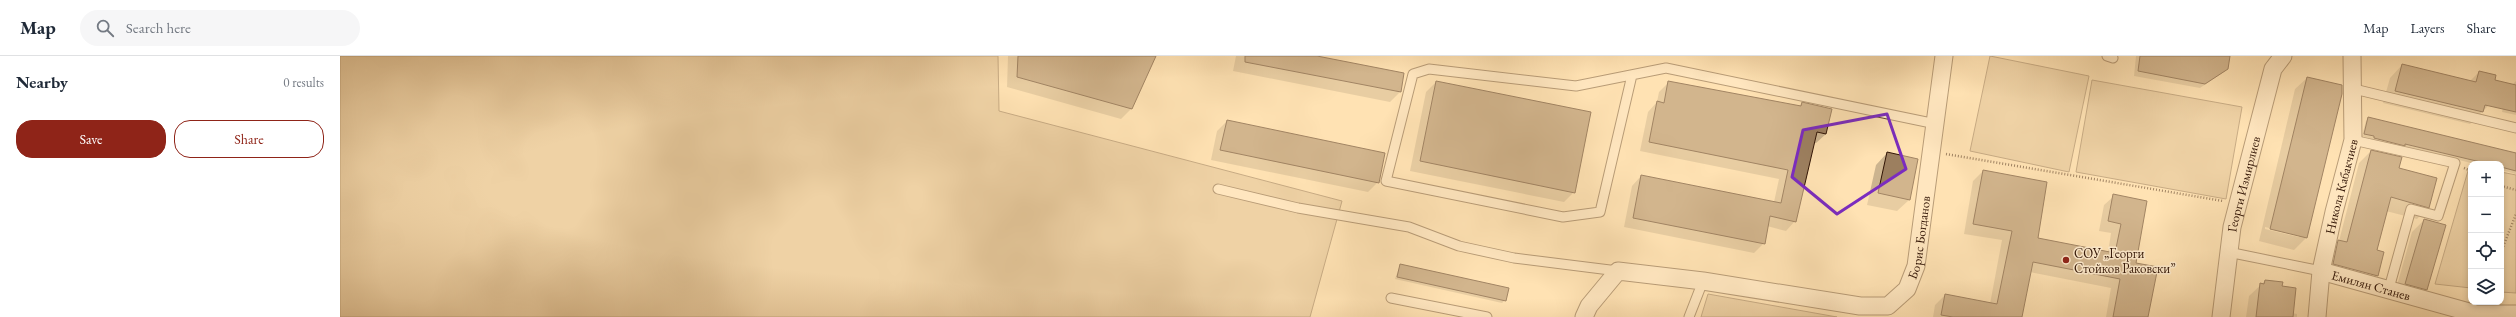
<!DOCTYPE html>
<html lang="en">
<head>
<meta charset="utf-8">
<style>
	body { margin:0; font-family:"EB Garamond",serif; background:#f6f6f7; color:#1f2937 }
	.controls { position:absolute; right:12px; bottom:12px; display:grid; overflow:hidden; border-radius:8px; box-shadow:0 2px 6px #0003 }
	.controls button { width:36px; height:36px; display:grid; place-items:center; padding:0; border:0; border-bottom:1px solid #e0e1e3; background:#fff; color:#1f2937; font:20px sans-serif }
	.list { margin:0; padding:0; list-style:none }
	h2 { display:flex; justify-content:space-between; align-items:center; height:52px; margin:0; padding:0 16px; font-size:17px }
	h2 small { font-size:13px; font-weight:400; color:#747a83 }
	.actions { display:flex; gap:8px; padding:12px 16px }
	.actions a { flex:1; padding:9px 0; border:1px solid #8f2418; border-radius:16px; text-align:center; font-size:14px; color:#8f2418 }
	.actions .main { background:#8f2418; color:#fff }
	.icon { flex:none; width:22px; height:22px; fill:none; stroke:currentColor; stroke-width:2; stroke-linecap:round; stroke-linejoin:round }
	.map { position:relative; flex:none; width:2176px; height:261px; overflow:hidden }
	header { display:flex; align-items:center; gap:24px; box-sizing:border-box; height:56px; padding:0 20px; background:#fff; border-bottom:1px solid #e0e1e3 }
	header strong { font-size:19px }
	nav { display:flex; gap:22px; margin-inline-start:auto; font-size:14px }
	.search { width:280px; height:36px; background:#f6f6f7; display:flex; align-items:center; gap:10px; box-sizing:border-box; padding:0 14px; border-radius:22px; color:#747a83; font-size:15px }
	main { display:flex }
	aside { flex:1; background:#fff }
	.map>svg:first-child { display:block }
	.green { fill:#dcbf95; stroke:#866a4d }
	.shadow { fill:#0003; fill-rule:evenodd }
	.building { fill:#9c7f5f; stroke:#311405 }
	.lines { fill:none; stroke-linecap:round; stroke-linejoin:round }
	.service-casing { stroke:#644830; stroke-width:11 }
	.minor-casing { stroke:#644830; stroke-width:19 }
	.path { stroke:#311405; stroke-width:2.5; stroke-dasharray:1 2; stroke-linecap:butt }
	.service { stroke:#ffecce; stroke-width:9 }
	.minor { stroke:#ffecce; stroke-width:17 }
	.marked { fill:none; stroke:#7b2cbf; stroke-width:3; stroke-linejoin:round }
	.poi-dot { fill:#8f2418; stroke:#ffecce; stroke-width:1.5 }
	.labels { text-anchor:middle; stroke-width:3; stroke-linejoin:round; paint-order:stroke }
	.street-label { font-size:13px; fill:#311405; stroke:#ffecce }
	.poi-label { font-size:13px; fill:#311405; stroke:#ffecce; text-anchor:start }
</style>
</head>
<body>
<header>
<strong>Map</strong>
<div class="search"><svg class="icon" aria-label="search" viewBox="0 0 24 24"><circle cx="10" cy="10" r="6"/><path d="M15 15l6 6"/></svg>Search here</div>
<nav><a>Map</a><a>Layers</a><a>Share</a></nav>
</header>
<main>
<aside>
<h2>Nearby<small>0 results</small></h2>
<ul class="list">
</ul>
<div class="actions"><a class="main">Save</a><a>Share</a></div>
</aside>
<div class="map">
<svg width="2176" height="261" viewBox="0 0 2176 261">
	<rect width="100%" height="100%" fill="#ffe2b3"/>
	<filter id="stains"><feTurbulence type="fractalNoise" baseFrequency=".005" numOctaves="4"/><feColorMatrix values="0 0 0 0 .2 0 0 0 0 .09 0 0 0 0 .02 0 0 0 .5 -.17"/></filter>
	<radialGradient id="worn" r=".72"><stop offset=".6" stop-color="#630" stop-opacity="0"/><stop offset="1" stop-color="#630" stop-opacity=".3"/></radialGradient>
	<path class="green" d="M0 0H658L659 55 1002 145 970 261H0Z
		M1650 0 1749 20 1729 116 1630 95Z
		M1752 24 1902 51 1886 143 1736 116Z
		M2130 108 2131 232 2095 228Z
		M2161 116 2176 119V237L2161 236Z
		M1368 238 1497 261H1361Z"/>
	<path class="shadow" d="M668 0H815L792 52 781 63 667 31Z
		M896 0H971L1060 36 1050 46 893 15Z
		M1796 0H1889L1888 13 1860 32 1794 20Z
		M2062 9 2129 26 2139 16 2148 50 2130 68 2043 47 2050 22Z
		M1967 22 2001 38 1966 182 1954 194 1919 185 1955 33ZM1925 171 1959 179V181L1925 173Z
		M2176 25V59L2162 56 2167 34Z
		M1096 26 1234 136 1224 146 1070 115 1086 36Z
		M1329 26 1458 51 1462 47 1486 78 1476 87H1473L1455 165 1446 175 1427 170 1424 187 1414 197 1284 171 1292 130 1301 120 1434 146 1439 123 1300 95 1308 56 1317 46 1319 36Z
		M2029 62 2176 98V118L2161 114V108H2135L2063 90 2061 92 2031 85 2032 83 2022 80 2026 65Z
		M887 65 1038 126 1028 136 871 104 877 75Z
		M2031 95 2058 112 2088 151 2077 163 2046 155 2036 195 2043 197 2037 220 2025 232 1982 220 1987 196 1999 185 2019 107Z
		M1547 97 1569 144 1557 155 1527 149 1536 109Z
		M1643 115 1696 183 1768 197 1771 177 1759 175 1764 149 1774 140 1794 208 1807 261H1766L1771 232 1690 216 1681 261H1593L1595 249 1605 239 1650 248 1662 184 1624 178 1633 125Z
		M2084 164 2086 234 2075 245 2054 240 2072 176Z
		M1060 209 1165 244 1162 247 1055 223Z
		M1925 225 1941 231 1952 257 1957 258V261H1906L1909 240Z"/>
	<path class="building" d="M678 0H816L792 53 677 21Z
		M905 0H977L1064 17 1061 36 905 6Z
		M1800 0H1890L1888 13 1865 28 1798 15Z
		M2062 8 2136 26 2139 15 2156 19 2155 24 2176 29V56L2145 49 2143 56 2055 35Z
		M1967 21 2002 29V38L1967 182 1930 173Z
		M1096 25 1251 56 1235 137 1080 105Z
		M1328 25 1461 50 1462 46 1492 53 1486 78 1477 76 1456 166 1430 160 1425 188 1293 162 1301 119 1441 147 1448 114 1309 86 1317 45 1324 47Z
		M2028 61 2176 97V115L2161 111V108H2149L2065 88V90L2034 82V80L2024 78Z
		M887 64 1045 97 1039 127 880 94Z
		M2031 94 2062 101 2059 112 2097 122 2089 152 2051 141 2037 194 2044 196 2038 220 1993 208 1998 184 2007 186Z
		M1547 96 1578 103 1570 144 1538 137Z
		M1643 114 1707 126 1698 182 1775 197 1781 168 1768 165 1773 138 1807 145 1796 207 1818 211 1808 261H1773L1780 223 1693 206 1682 261H1613L1601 259 1605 238 1657 248 1672 175 1633 168Z
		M2084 163 2106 169 2087 234 2065 228Z
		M1060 208 1169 232 1166 245 1057 221Z
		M1925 224 1943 226 1942 230 1956 232 1953 261H1916L1920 227 1924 228Z"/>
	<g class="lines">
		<defs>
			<path id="service" d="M1767 0 1773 2
				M1292 19 1260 156 1223 161 1046 125 1073 18 1089 13 1236 30 1326 12 1596 68
				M2014 33 2176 72
				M2013 84 2115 107 2098 160 2071 153 2048 236
				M878 133 958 152 1069 171 1119 190 1174 202 1278 215
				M1888 196 1981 215
				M1051 242 1147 261
				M1349 261 1363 225"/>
			<g id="minor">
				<path id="s1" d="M1981 215 2136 258H2176"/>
				<path id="s2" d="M1244 261 1249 250 1278 215 1363 225 1520 250H1548L1567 233 1576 210 1604 0"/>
				<path id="s3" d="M1881 261 1892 171 1933 13 1943 0"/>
				<path id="s4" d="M1977 261 1981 215 1994 156 2013 84 2012 0"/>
			</g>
		</defs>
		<use href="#service" class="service-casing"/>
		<use href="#minor" class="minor-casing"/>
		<path class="path" d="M1606 98 1883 145
			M2124 112 2131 115
			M2161 130 2176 134
			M2161 196 2176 158"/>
		<use href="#service" class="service"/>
		<use href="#minor" class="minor"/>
	</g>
	<path d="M0 0H2176V261H0ZM1547 58 1566 113 1497 158 1452 121 1463 74Z" fill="#ffe2b3" fill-opacity=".55" fill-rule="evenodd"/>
	<path class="marked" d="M1547 58 1566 113 1497 158 1452 121 1463 74Z"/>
	<circle class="poi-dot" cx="1726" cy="204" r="4"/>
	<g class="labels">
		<g class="street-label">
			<text dy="5" stroke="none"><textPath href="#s3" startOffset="135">Георги Измирлиев</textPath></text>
			<text dy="5" stroke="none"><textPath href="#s4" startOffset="133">Никола Кабакчиев</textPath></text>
			<text dy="5" stroke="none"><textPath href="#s2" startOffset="409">Борис Богданов</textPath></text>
			<text dy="5" stroke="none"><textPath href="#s1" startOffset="52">Емилян Станев</textPath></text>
		</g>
		<g class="poi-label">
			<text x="1734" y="202">СОУ „Георги<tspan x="1734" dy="15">Стойков Раковски”</tspan></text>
		</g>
	</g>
	<rect width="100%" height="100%" filter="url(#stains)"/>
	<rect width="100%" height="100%" fill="url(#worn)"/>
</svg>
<div class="controls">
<button>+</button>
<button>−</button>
<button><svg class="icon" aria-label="locate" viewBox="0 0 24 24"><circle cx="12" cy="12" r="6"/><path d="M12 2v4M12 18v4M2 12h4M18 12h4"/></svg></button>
<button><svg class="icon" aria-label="layers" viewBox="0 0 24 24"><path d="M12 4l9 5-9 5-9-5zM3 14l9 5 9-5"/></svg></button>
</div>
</div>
</main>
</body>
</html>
